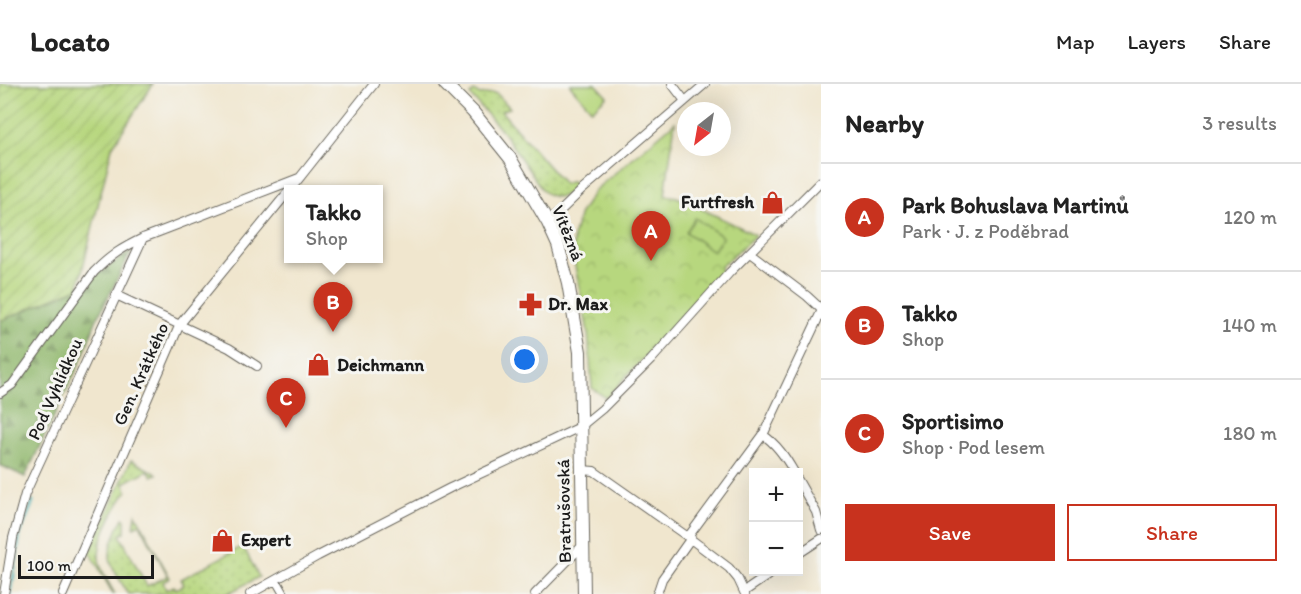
<!DOCTYPE html>
<html lang="en">
<head>
<meta charset="utf-8">
<style>
	body { margin:0; font-family:Itim,sans-serif; background:#f2f2f2; color:#222 }
	.controls { position:absolute; right:18px; bottom:18px; display:grid; overflow:hidden; border-radius:0px; box-shadow:0 6px 24px #0002 }
	.controls button { width:54px; height:54px; display:grid; place-items:center; padding:0; border:0; border-bottom:2px solid #e0e0e0; background:#fff; color:#222; font:30px sans-serif }
	.compass { position:absolute; left:677px; top:18px; width:54px; height:54px; border-radius:50%; background:#fff; box-shadow:0 6px 24px #0002; rotate:211deg }
	.scale { position:absolute; left:18px; bottom:15px; width:136px; box-sizing:border-box; padding-left:6px; border:3px solid #1c1c1c; border-top:0; font-size:16px; line-height:21px; white-space:nowrap; color:#1c1c1c; -webkit-text-stroke:4px #f6f6f2; paint-order:stroke }
	.you { position:absolute; left:525px; top:276px; width:21px; height:21px; margin:-15px; border:4px solid #fff; border-radius:50%; background:#1a73e8; box-shadow:0 0 0 9px #1a73e833 }
	.badge { display:grid; place-items:center; width:39px; height:39px; border-radius:50%; background:#c8321e; color:#fff; font-size:20px; font-weight:700 }
	.pin { position:absolute; translate:-50% -50px; filter:drop-shadow(0 2px 3px #0008) }
	.pin::after { content:''; position:absolute; top:32px; width:21px; height:18px; background:inherit; clip-path:polygon(0 0,100% 0,50% 100%) }
	.popup { position:absolute; left:284px; top:101px; width:99px; height:78px; box-sizing:border-box; display:grid; place-content:center; border-radius:0px; background:#fff; filter:drop-shadow(0 2px 4px #0005); font-size:20px; white-space:nowrap; color:#767676 }
	.popup b { font-size:22px; color:#222 }
	.popup::after { content:''; position:absolute; left:50%; top:100%; margin-left:-12px; border:12px solid transparent; border-top-color:#fff }
	.list { margin:0; padding:0; list-style:none }
	h2 { display:flex; justify-content:space-between; align-items:center; height:78px; margin:0; padding:0 24px; font-size:26px }
	h2 small { font-size:20px; font-weight:400; color:#767676 }
	.list li { display:grid; grid-template-columns:39px 1fr auto; gap:18px; align-items:center; box-sizing:border-box; height:108px; padding:0 24px; border-top:2px solid #e0e0e0 }
	.list b { display:block; font-size:22px; white-space:nowrap }
	.list p { margin:0; font-size:20px; white-space:nowrap; color:#767676 }
	.list em { font-size:20px; font-style:normal; color:#767676 }
	.actions { display:flex; gap:12px; padding:18px 24px }
	.actions a { flex:1; padding:14px 0; border:2px solid #c8321e; border-radius:0px; text-align:center; font-size:21px; color:#c8321e }
	.actions .main { background:#c8321e; color:#fff }
	.map { position:relative; flex:none; width:821px; height:510px; overflow:hidden }
	header { display:flex; align-items:center; gap:36px; box-sizing:border-box; height:84px; padding:0 30px; background:#fff; border-bottom:2px solid #e0e0e0 }
	header strong { font-size:28px }
	nav { display:flex; gap:33px; margin-inline-start:auto; font-size:21px }
	main { display:flex }
	aside { flex:1; background:#fff }
	.map>svg:first-child { display:block }
	.grass { fill:url(#grass-dots); stroke:#6a7a4d; stroke-width:1.5 }
	.forest { fill:url(#forest-firs); stroke:#566a44; stroke-width:1.5 }
	.park { fill:url(#park-crowns); stroke:#6a7a4d; stroke-width:1.5 }
	.garden { fill:url(#garden-furrows); stroke:#6a7a4d; stroke-width:1.5 }
	.pitch { fill:#b7d77e; stroke:#6a7a4d; stroke-width:1.5 }
	.lines { fill:none; stroke-linecap:round; stroke-linejoin:round }
	.stream { stroke:#3daeb5; stroke-width:3 }
	.minor-casing { stroke:#66635a; stroke-width:10 }
	.secondary-casing { stroke:#66635a; stroke-width:14 }
	.minor { stroke:#fff; stroke-width:8 }
	.secondary { stroke:#fff; stroke-width:12 }
	.labels { text-anchor:middle; stroke-width:6; stroke-linejoin:round; paint-order:stroke }
	.poi-label { font-size:18px; font-weight:bold; fill:#1c1c1c; stroke:#f6f6f2; text-anchor:start }
	.street-label { font-size:18px; fill:#1c1c1c; stroke:#f6f6f2 }
</style>
</head>
<body>
<header>
<strong>Locato</strong>
<nav><a>Map</a><a>Layers</a><a>Share</a></nav>
</header>
<main>
<div class="map">
<svg width="821" height="510" viewBox="0 0 821 510">
	<defs>
		<pattern id="grass-dots" width="8" height="8" patternUnits="userSpaceOnUse" patternTransform="scale(1.5)"><rect width="8" height="8" fill="#b7d77e"/><path d="M2 2h.1M6 6h.1" fill="none" stroke="#9db86c" stroke-width="1.8" stroke-linecap="round"/></pattern>
		<pattern id="forest-firs" width="22" height="20" patternUnits="userSpaceOnUse" patternTransform="scale(1.5)"><rect width="22" height="20" fill="#91b86d"/><path d="M5 1l3.5 6h-7zM16 11l3.5 6h-7z" fill="#769559"/></pattern>
		<pattern id="park-crowns" width="20" height="18" patternUnits="userSpaceOnUse" patternTransform="scale(1.5)"><rect width="20" height="18" fill="#b7d77e"/><path d="M2 6a3 3 0 1 1 6 0M12 15a3 3 0 1 1 6 0" fill="none" stroke="#9db86c"/></pattern>
		<pattern id="garden-furrows" width="10" height="10" patternUnits="userSpaceOnUse" patternTransform="scale(1.5)"><rect width="10" height="10" fill="#b7d77e"/><path d="M-1 1l2-2M0 10L10 0M9 11l2-2" fill="none" stroke="#9db86c"/></pattern>
	</defs>
	<rect width="100%" height="100%" fill="#f6f6f2"/>
	<filter id="ink" filterUnits="userSpaceOnUse"><feTurbulence type="fractalNoise" baseFrequency=".0167" numOctaves="2"/><feDisplacementMap in="SourceGraphic" scale="12" xChannelSelector="R" yChannelSelector="G"/><feConvolveMatrix kernelMatrix="1 2 1 2 8 2 1 2 1" color-interpolation-filters="sRGB"/></filter>
	<filter id="wash" filterUnits="userSpaceOnUse"><feTurbulence type="fractalNoise" baseFrequency=".008" numOctaves="4" result="noise"/><feDisplacementMap in="SourceGraphic" scale="24" xChannelSelector="R" yChannelSelector="G"/><feGaussianBlur stdDeviation="1.35" result="paint"/><feColorMatrix in="noise" values="0 0 0 0 0 0 0 0 0 0 0 0 0 0 0 0 0 1.4 0 .05"/><feComposite in="paint" operator="in"/></filter>
	<g filter="url(#wash)">
		<rect width="100%" height="100%" fill="#f0e6ce"/>
		<path class="grass" d="M474 7 480 11 493 9 497 10 510 24 501 27 564 100 572 97 577 103C565 112 557 118 543 107L503 48 470 11Z
			M131 376 157 390 152 392 148 386 124 399 127 407C116 423 94 460 100 480 103 491 110 501 115 510H113L91 470 89 469Z
			M136 430 170 494 163 498 166 506 174 502 176 505 184 501 181 495 243 462 259 493 227 510H128C123 500 112 486 110 475 108 465 118 443 123 434L125 436V448L120 451 147 502 168 492 140 440 134 443Z"/>
		<path class="forest" d="M132 166 96 237 83 272 25 393 0 381V237L78 204Z"/>
		<path class="park" d="M675 38 665 111 677 113 756 151 720 183 721 187 704 210 606 314 592 304 588 248 573 172V153L580 129 595 106Z"/>
		<path class="garden" d="M0 0H153L112 63 78 204 0 237Z"/>
		<path class="pitch" d="M571 0H596L607 12 592 26 570 1Z
			M695 134 723 153 713 167 686 148Z"/>
		<g class="lines">
			<path class="stream" d="M11 510 20 450 33 418"/>
		</g>
	</g>
	<g filter="url(#ink)">
		<g class="lines">
			<defs>
				<path id="minor" d="M672 0 685 17
					M290 106 374 0
					M548 139 582 106 705 0
					M750 169 807 212 821 225
					M116 211 229 264 257 282
					M0 309 12 301 94 188C111 171 122 164 143 154L299 94
					M763 351C777 360 786 374 794 388
					M582 386 594 387 688 453 729 484 738 495 745 510
					M798 396 816 428 821 446
					M688 453 763 351 821 228
					M798 470 821 455
					M276 496 284 510
					M745 507 773 488
					M4 510 13 454 25 410 143 154
					M63 510 180 240 288 108
					M250 510 318 472 450 404 580 343 602 325 651 276 730 188 821 97
					M535 510 583 461
					M657 510 662 495 691 454"/>
				<path id="secondary" d="M445 0 473 28 510 74 548 139 558 161 568 199 580 268 584 510"/>
			</defs>
			<use href="#minor" class="minor-casing"/>
			<use href="#secondary" class="secondary-casing"/>
			<use href="#minor" class="minor"/>
			<use href="#secondary" class="secondary"/>
		</g>
	</g>
	<defs>
		<symbol id="shop-bare" viewBox="-9 -9 18 18"><path d="M-5-2.5h2.3a2.7 3.5 0 0 1 5.4 0H5L5.5 6h-11ZM-1.5-2.5h3a1.5 2.3 0 0 0-3 0Z" fill="#c8321e" stroke="#f6f6f2" stroke-width="2.5" paint-order="stroke"/></symbol>
		<symbol id="pharmacy-bare" viewBox="-9 -9 18 18"><path d="M-2-6h4v4h4v4h-4v4h-4v-4h-4v-4h4Z" fill="#c8321e" stroke="#f6f6f2" stroke-width="2.5" paint-order="stroke"/></symbol>
	</defs>
	<g fill-rule="evenodd">
		<use href="#shop-bare" x="756" y="102" width="33" height="33"/>
		<use href="#pharmacy-bare" x="514" y="204" width="33" height="33"/>
		<use href="#shop-bare" x="302" y="264" width="33" height="33"/>
		<use href="#shop-bare" x="206" y="440" width="33" height="33"/>
	</g>
	<g class="labels">
		<g class="poi-label">
			<text x="754" y="124" text-anchor="end">Furtfresh</text>
			<text x="548" y="226">Dr. Max</text>
			<text x="337" y="287">Deichmann</text>
			<text x="241" y="462">Expert</text>
		</g>
		<g class="street-label">
			<text transform="translate(568 149) rotate(68)" y="6">Vítězná</text>
			<text transform="translate(141 290) rotate(-66)" y="6">Gen. Krátkého</text>
			<text transform="translate(55 305) rotate(-66)" y="6">Pod Vyhlídkou</text>
			<text transform="translate(564 427) rotate(-91)" y="6">Bratrušovská</text>
		</g>
	</g>
</svg>
<div class="controls">
<button>+</button>
<button>−</button>
</div>
<svg class="compass" viewBox="-18 -18 36 36"><path d="M0-13l5 13h-10z" fill="#e53935"/><path d="M0 13l5-13h-10z" fill="#767676"/></svg>
<div class="scale">100 m</div>
<div class="you"></div>
<div class="pin badge" style="left:651px;top:177px">A</div>
<div class="pin badge" style="left:333px;top:248px">B</div>
<div class="popup"><b>Takko</b>Shop</div>
<div class="pin badge" style="left:286px;top:344px">C</div>
</div>
<aside>
<h2>Nearby<small>3 results</small></h2>
<ul class="list">
<li><span class="badge">A</span><div><b>Park Bohuslava Martinů</b><p>Park · J. z Poděbrad</p></div><em>120 m</em></li>
<li><span class="badge">B</span><div><b>Takko</b><p>Shop</p></div><em>140 m</em></li>
<li><span class="badge">C</span><div><b>Sportisimo</b><p>Shop · Pod lesem</p></div><em>180 m</em></li>
</ul>
<div class="actions"><a class="main">Save</a><a>Share</a></div>
</aside>
</main>
</body>
</html>
